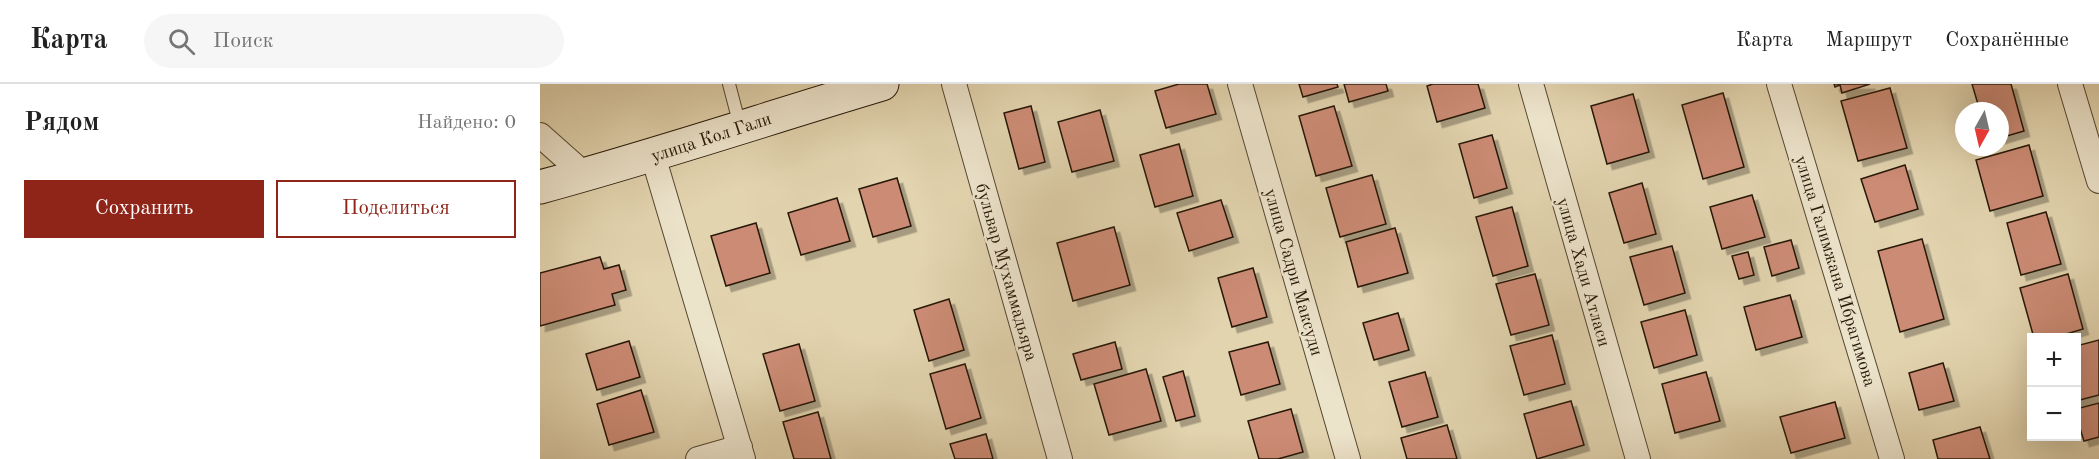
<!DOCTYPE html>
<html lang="ru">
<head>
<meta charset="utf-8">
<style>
	body { margin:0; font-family:"Old Standard TT",serif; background:#f6f6f6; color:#222 }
	.controls { position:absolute; right:18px; bottom:18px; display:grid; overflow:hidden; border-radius:0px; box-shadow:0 6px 24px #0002 }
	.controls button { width:54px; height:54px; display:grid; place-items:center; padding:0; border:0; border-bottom:2px solid #e0e0e0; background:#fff; color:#222; font:30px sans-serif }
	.compass { position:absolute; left:1415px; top:18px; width:54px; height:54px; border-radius:50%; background:#fff; box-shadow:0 6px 24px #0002; rotate:188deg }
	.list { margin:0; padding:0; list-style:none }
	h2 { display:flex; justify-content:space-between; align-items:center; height:78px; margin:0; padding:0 24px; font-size:26px }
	h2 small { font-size:20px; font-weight:400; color:#767676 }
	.actions { display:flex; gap:12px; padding:18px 24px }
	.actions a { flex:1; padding:14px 0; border:2px solid #8f2418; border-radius:0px; text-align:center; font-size:21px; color:#8f2418 }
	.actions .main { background:#8f2418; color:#fff }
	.icon { flex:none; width:33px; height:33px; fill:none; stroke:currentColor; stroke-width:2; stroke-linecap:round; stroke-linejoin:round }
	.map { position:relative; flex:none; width:1559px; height:375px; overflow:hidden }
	header { display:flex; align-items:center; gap:36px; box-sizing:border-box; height:84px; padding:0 30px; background:#fff; border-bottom:2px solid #e0e0e0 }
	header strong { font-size:28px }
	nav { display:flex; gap:33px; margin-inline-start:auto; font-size:21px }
	.search { width:420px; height:54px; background:#f6f6f6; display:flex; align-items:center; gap:15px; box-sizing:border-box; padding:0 21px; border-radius:33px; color:#767676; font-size:22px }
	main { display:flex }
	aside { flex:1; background:#fff }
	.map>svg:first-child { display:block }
	.building { fill:#cc8b74; stroke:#261807; stroke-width:1.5; filter:url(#shadow) }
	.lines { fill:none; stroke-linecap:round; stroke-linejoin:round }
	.lane-casing { stroke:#554731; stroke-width:14 }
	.street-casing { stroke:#554731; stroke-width:26 }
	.secondary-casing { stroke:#261807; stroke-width:35 }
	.lane { stroke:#ece3cb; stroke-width:12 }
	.street { stroke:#ece3cb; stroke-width:24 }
	.secondary { stroke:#ece3cb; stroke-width:33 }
	.labels { text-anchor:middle; stroke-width:5; stroke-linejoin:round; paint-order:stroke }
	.street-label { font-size:18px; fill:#261807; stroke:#ece3cb }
</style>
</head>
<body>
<header>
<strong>Карта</strong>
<div class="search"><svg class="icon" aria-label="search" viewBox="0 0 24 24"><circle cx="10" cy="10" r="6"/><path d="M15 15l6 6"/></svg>Поиск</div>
<nav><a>Карта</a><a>Маршрут</a><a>Сохранённые</a></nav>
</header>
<main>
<aside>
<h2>Рядом<small>Найдено: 0</small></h2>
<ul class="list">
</ul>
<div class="actions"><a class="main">Сохранить</a><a>Поделиться</a></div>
</aside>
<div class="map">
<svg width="1559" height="375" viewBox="0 0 1559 375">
	<defs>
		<filter id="shadow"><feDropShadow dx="5.5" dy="5.5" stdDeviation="0" flood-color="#0004"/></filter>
	</defs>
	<rect width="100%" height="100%" fill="#e2d4af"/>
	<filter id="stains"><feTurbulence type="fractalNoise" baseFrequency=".00333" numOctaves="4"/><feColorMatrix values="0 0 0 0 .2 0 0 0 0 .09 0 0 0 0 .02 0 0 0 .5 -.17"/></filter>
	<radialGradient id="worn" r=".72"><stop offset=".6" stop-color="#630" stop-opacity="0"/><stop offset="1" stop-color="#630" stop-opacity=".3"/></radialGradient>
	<path class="building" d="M639 0H667L676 30 626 44 615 7Z
		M759 0H797L798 3 763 13Z
		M804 0H846L848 7 809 18Z
		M893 0H938L945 24 897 38 887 2Z
		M1294 0H1330L1302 9 1300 1 1295 3Z
		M1432 0H1471L1484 47 1460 54V27H1440Z
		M1350 4 1367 64 1318 77 1301 17Z
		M1183 9 1204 83 1163 95 1142 21Z
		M1093 10 1109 68 1067 80 1051 22Z
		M491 22 505 78 479 85 464 29Z
		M794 22 812 82 776 92 759 32Z
		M560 26 574 77 532 88 518 38Z
		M952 51 967 104 934 114 919 60Z
		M639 60 653 112 615 123 600 71Z
		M1489 61 1503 112 1450 127 1436 76Z
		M1365 81 1378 125 1335 138 1321 95Z
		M832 91 846 140 800 153 786 104Z
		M357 94 371 142 333 153 319 105Z
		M1102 99 1116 150 1084 159 1069 109Z
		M1212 111 1225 153 1182 165 1170 123Z
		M297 114 310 157 261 171 248 129Z
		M681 116 693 153 649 167 637 129Z
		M972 123 988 182 953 192 936 133Z
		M1506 128 1521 180 1481 191 1467 139Z
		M216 139 230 189 186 202 171 152Z
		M574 143 590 201 533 217 517 159Z
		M855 144 868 189 818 203 806 158Z
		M1382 155 1404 235 1360 248 1338 167Z
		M1251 156 1259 184 1232 192 1224 163Z
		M1132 162 1145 209 1104 221 1090 173Z
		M1208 168 1214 191 1199 195 1192 172Z
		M60 173 64 185 79 181 86 206 72 210 75 221 0 242V189Z
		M713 184 727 233 692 243 678 194Z
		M995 190 1009 241 971 251 956 200Z
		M1528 190 1543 245 1513 254H1494L1480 204Z
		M1250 211 1262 253 1216 266 1204 223Z
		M409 215 424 266 389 277 374 226Z
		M1145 226 1157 271 1114 284 1101 238Z
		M858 229 869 266 834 276 823 239Z
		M1012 251 1025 300 984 311 970 262Z
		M1559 256V311L1536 317V262Z
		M89 257 100 293 57 306 46 270Z
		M575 258 582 285 541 296 533 270Z
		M728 258 740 300 701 311 689 268Z
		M259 260 275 317 240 327 223 270Z
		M1403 279 1414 317 1379 326 1369 289Z
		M425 280 441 334 406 345 390 290Z
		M606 285 621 337 569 351 554 300Z
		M643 287 655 332 636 337 623 293Z
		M885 288 898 333 862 343 849 298Z
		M1166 288 1180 337 1135 349 1122 300Z
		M101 306 114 348 69 361 57 320Z
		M1031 317 1044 361 997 375 984 330Z
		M1295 318 1305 354 1251 369 1240 333Z
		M1559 319V353L1544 357 1536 332V325Z
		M751 325 763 368 738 375H719L708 337Z
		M278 328 291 375H254L243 338Z
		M907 341 917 375H867L861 354Z
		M1440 343 1450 375H1398L1393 356Z
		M446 350 453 375H415L410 360Z"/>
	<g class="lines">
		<defs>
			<path id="lane" d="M189 0 200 42"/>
			<path id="street" d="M414 0 520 375
				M700 0 808 375
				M991 0 1098 375
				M1239 0 1352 375
				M1530 0 1559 97
				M0 51 45 91
				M113 72 203 375
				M158 375 200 363"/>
			<path id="secondary" d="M0 103C115 72 228 34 342 0"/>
		</defs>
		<use href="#lane" class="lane-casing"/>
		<use href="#street" class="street-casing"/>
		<use href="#secondary" class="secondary-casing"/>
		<use href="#lane" class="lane"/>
		<use href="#street" class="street"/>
		<use href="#secondary" class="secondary"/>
	</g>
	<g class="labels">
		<g class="street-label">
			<text transform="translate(171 53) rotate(-18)" y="6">улица Кол Гали</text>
			<text transform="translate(1296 187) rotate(73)" y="6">улица Галимжана Ибрагимова</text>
			<text transform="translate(467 188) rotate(74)" y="6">бульвар Мухаммадьяра</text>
			<text transform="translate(754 188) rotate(74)" y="6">улица Садри Максуди</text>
			<text transform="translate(1044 188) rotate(74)" y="6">улица Хади Атласи</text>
		</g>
	</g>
	<rect width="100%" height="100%" filter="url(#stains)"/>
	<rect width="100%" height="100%" fill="url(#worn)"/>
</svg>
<div class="controls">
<button>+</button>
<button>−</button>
</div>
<svg class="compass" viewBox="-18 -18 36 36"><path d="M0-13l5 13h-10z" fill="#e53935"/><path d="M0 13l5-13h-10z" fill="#767676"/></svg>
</div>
</main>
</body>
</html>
